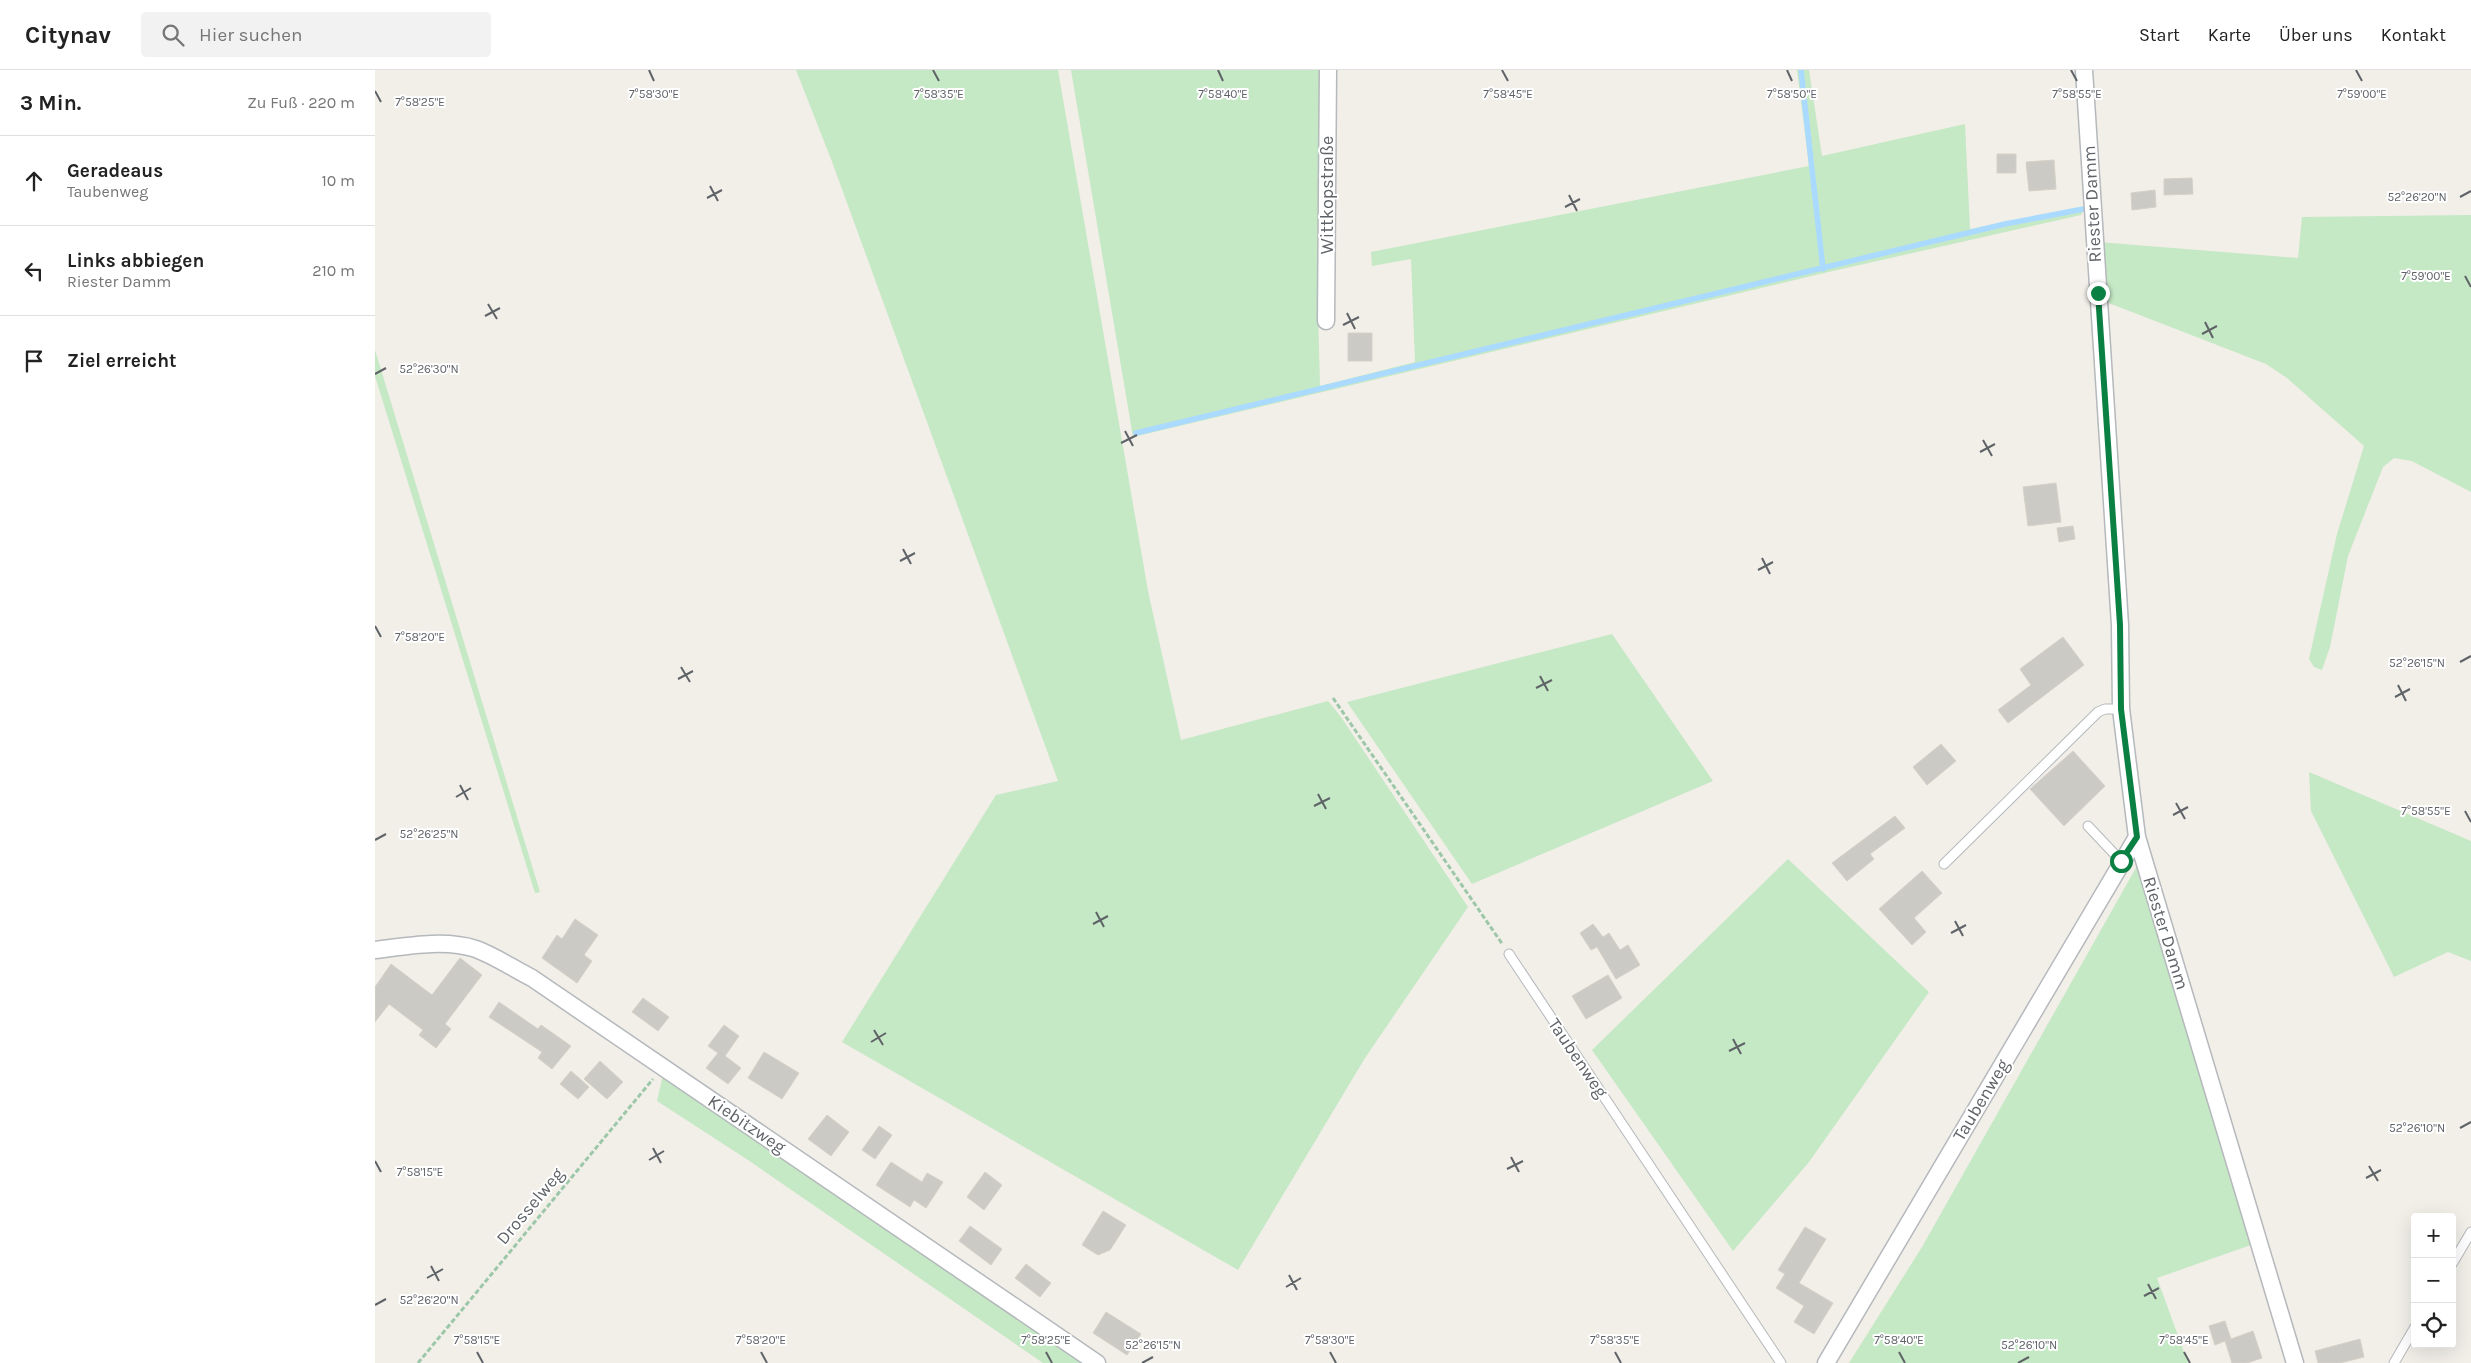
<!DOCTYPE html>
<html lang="de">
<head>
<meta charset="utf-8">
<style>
	body { margin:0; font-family:Karla,sans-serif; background:#f2f2f2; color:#222 }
	.controls { position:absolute; right:15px; bottom:15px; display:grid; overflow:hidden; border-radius:5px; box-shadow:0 5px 20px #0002 }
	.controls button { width:45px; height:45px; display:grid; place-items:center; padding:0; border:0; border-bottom:1px solid #e0e0e0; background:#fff; color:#222; font:25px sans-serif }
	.stop { position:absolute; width:15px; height:15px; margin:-11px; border:4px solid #0b8043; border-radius:50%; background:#fff }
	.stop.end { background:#0b8043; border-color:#fff; box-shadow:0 1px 5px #0008 }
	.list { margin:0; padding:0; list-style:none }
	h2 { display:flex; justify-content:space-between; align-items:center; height:65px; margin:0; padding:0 20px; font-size:21px }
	h2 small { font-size:16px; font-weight:400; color:#767676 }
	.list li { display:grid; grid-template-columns:32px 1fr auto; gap:15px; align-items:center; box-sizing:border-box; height:90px; padding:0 20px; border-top:1px solid #e0e0e0 }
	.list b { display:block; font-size:19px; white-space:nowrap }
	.list p { margin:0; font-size:16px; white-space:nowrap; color:#767676 }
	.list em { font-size:16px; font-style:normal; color:#767676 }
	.icon { flex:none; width:28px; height:28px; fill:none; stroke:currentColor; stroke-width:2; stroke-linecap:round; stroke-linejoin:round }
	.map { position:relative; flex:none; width:2096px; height:1293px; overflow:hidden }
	header { display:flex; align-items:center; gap:30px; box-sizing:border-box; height:70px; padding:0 25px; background:#fff; border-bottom:1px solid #e0e0e0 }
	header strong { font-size:24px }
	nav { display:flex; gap:28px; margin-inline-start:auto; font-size:18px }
	.search { width:350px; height:45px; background:#f2f2f2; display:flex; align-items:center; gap:12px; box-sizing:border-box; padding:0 18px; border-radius:5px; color:#767676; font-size:19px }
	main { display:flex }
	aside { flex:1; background:#fff }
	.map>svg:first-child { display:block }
	.green { fill:#c5e8c5 }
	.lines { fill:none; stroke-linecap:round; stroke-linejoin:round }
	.stream { stroke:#aadaff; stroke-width:5.5 }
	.building { fill:#cccac5; stroke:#d6d1c6 }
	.lane-casing { stroke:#b5b8bc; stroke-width:11 }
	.street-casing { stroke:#b5b8bc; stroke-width:19 }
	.path { stroke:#9cc7a9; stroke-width:3; stroke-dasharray:5 2.5; stroke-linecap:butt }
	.lane { stroke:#fff; stroke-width:9 }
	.street { stroke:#fff; stroke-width:16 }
	.route { stroke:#0b8043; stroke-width:6 }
	.ticks { fill:none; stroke:#5f6368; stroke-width:2 }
	.labels { text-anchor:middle; stroke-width:4; stroke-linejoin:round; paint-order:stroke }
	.street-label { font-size:18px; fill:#5f6368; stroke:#fff }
	.ticks-label { font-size:12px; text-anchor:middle; fill:#5f6368; stroke:#fff; stroke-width:4; stroke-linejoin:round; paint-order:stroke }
</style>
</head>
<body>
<header>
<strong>Citynav</strong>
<div class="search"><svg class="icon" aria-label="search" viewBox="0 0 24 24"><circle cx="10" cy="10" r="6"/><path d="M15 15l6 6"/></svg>Hier suchen</div>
<nav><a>Start</a><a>Karte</a><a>Über uns</a><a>Kontakt</a></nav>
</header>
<main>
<aside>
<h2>3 Min.<small>Zu Fuß · 220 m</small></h2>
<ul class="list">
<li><svg class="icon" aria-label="ahead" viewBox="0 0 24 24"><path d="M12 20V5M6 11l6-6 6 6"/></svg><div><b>Geradeaus</b><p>Taubenweg</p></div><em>10 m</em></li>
<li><svg class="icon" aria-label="left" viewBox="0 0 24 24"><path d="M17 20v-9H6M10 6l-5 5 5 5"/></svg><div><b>Links abbiegen</b><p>Riester Damm</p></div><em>210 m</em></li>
<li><svg class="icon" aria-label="arrive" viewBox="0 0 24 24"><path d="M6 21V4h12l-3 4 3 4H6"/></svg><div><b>Ziel erreicht</b></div></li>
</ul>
</aside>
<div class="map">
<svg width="2096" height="1293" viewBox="0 0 2096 1293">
	<rect width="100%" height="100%" fill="#f1efe8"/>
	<path class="green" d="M421 0H683L773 521 806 670 953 631 966 647 1093 837 990 988 863 1200 467 972 621 725 683 711 456 89Z
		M696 0H945L942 206 945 316 1040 292 1036 189 997 196 996 182 1434 96 1422 0H1434L1447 86 1590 54 1595 159 1710 136 1706 145 1449 203 758 367Z
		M2096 145V422L2037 391 2019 388 2008 397 1973 486 1955 577 1947 600 1939 597 1934 589 1962 464 1989 376 1912 308 1891 294 1726 230 1723 172 1923 188 1927 147Z
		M0 280 165 822 160 823 0 306Z
		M1237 564 1338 711 1097 814 972 632Z
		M1934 702 2096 771V891L2073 882 2019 907 1936 741Z
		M1413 789 1554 922 1434 1092 1358 1181 1217 980Z
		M1762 796 1876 1175 1782 1208 1813 1293H1474L1547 1177Z
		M288 1005 717 1293H668L373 1090 282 1031Z"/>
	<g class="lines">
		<path class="stream" d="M1426 0 1448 199
			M761 363 1630 154 1714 138"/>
	</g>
	<path class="building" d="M1622 84H1641V103H1622Z
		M1679 90 1681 119 1654 121 1651 92Z
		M1817 108 1818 124 1789 125V109Z
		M1780 120 1781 137 1757 140 1756 123Z
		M973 263H997V291H973Z
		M1681 413 1686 452 1653 456 1648 417Z
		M1698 456 1700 469 1684 472 1682 458Z
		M1688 567 1709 595 1633 653 1623 640 1656 615 1645 599Z
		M1566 674 1581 691 1552 715 1538 697Z
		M1698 681 1730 716 1689 756 1655 719Z
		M1520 746 1530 758 1495 784 1499 789 1472 811 1457 793Z
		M1547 801 1567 823 1539 848 1551 862 1537 875 1504 839Z
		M200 849 223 865 209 885 217 891 202 913 167 888 182 865 187 869Z
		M1218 854 1228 867 1234 863 1245 880 1253 875 1265 895 1241 909 1222 877 1216 880 1205 863Z
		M85 888 107 905 70 954 76 959 61 978 44 965 48 960 14 934 0 952V917L16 894 57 925Z
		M1233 905 1247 928 1211 949 1197 926Z
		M268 928 294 947 283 961 257 942Z
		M124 932 163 959 166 955 196 976 177 999 163 988 167 982 114 947Z
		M349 955 364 966 350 986 366 998 353 1014 331 998 343 983 333 976Z
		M389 982 424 1003 407 1029 373 1008Z
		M225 991 248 1012 232 1029 209 1009Z
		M196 1001 214 1017 203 1029 185 1014Z
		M452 1045 474 1062 456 1086 433 1069Z
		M504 1056 517 1065 500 1089 487 1080Z
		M516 1092 547 1112 552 1103 568 1112 551 1138 539 1130 535 1137 501 1115Z
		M610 1102 627 1115 609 1140 592 1127Z
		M728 1141 751 1155 735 1180 723 1185 707 1175Z
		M595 1156 627 1179 616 1195 584 1171Z
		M1430 1157 1451 1169 1424 1213 1458 1233 1439 1264 1419 1252 1429 1236 1401 1218 1410 1204 1403 1200Z
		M651 1194 676 1213 665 1227 640 1208Z
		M731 1242 766 1264 752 1285 718 1263Z
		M1850 1251 1856 1269 1878 1261 1887 1288 1872 1293H1857L1850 1271 1840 1275 1834 1256Z
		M1985 1269 1989 1287 1965 1293H1943L1940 1281Z"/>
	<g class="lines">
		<defs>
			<path id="lane" d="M1713 756 1746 791
				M1569 794 1723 642 1730 639H1746
				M1134 884 1406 1293
				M2077 1194 2096 1162
				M2019 1293 2040 1257"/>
			<path id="street" d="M1709 0 1745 555 1746 639 1762 767 1920 1293
				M951 251 953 0
				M0 880C32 876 70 869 101 879 120 886 139 899 157 908L722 1293
				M1451 1293 1762 767"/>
		</defs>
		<use href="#lane" class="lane-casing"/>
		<use href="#street" class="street-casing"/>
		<path class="path" d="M958 628 1128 875
			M43 1293 278 1009"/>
		<use href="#lane" class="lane"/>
		<use href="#street" class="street"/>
	</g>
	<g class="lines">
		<path class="route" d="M1723 223 1745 555 1746 639 1762 767 1746 791"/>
	</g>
	<path class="ticks" d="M274 0 279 11M558 0 564 11M843 0 848 11M1127 0 1133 11M1412 0 1417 11M1696 0 1702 11M1981 0 1987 11M0 21 6 32M335 116 343 131M1194 125 1202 141M2085 127 2096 121M332 128 347 120M1190 137 1205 129M2090 206 2096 217M113 234 122 249M972 243 980 259M110 246 125 238M1830 252 1838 268M968 255 984 247M1827 264 1842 256M0 304 11 298M750 361 758 376M1608 370 1617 386M746 373 762 365M1605 382 1620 374M528 479 536 494M1387 488 1395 504M525 491 540 483M1383 500 1398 492M0 556 6 567M2085 592 2096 586M306 597 315 612M1165 606 1173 621M303 609 318 601M2023 615 2031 631M1161 618 1177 610M2020 627 2035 619M85 715 93 730M943 724 951 739M81 727 96 718M1801 733 1810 749M939 736 955 728M2090 741 2096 752M1798 745 1813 737M0 770 11 764M721 842 729 857M1580 851 1588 866M718 854 733 846M1576 863 1591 855M499 960 508 975M1358 969 1366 984M496 972 511 963M1354 981 1370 973M2085 1058 2096 1052M278 1078 286 1093M1136 1087 1144 1102M274 1090 289 1081M0 1091 6 1102M1994 1096 2003 1111M1132 1099 1148 1091M1991 1108 2006 1100M56 1196 64 1211M914 1205 922 1220M52 1208 68 1199M1773 1214 1781 1229M911 1217 926 1208M1769 1226 1784 1218M0 1235 11 1229M102 1282 108 1293M386 1282 392 1293M671 1282 677 1293M955 1282 961 1293M1240 1282 1246 1293M1524 1282 1530 1293M1809 1282 1815 1293M767 1293 778 1287M1643 1293 1654 1287"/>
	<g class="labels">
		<g class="street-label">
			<text transform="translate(952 125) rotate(-90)" y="6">Wittkopstraße</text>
			<text transform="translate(1717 134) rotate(-93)" y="6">Riester Damm</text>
			<text transform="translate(1791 863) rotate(73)" y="6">Riester Damm</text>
			<text transform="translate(1203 988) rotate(56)" y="6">Taubenweg</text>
			<text transform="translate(1606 1030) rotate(-59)" y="6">Taubenweg</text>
			<text transform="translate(372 1054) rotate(34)" y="6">Kiebitzweg</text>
			<text transform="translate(155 1136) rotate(-50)" y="6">Drosselweg</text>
		</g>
	</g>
	<g class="ticks-label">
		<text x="279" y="28">7°58'30"E</text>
		<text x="564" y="28">7°58'35"E</text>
		<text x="1417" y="28">7°58'50"E</text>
		<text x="1702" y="28">7°58'55"E</text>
		<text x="1987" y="28">7°59'00"E</text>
		<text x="848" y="28">7°58'40"E</text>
		<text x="1133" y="28">7°58'45"E</text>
		<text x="45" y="36">7°58'25"E</text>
		<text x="2042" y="131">52°26'20"N</text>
		<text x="2051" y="210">7°59'00"E</text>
		<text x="54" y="303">52°26'30"N</text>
		<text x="45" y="571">7°58'20"E</text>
		<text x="2042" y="597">52°26'15"N</text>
		<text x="2051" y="745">7°58'55"E</text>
		<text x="54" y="768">52°26'25"N</text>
		<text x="2042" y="1062">52°26'10"N</text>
		<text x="45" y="1106">7°58'15"E</text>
		<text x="54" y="1234">52°26'20"N</text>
		<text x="102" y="1274">7°58'15"E</text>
		<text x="386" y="1274">7°58'20"E</text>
		<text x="671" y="1274">7°58'25"E</text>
		<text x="955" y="1274">7°58'30"E</text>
		<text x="1240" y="1274">7°58'35"E</text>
		<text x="1524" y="1274">7°58'40"E</text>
		<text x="1809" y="1274">7°58'45"E</text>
		<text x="778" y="1279">52°26'15"N</text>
		<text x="1654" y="1279">52°26'10"N</text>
	</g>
</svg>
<div class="controls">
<button>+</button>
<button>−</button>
<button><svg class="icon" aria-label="locate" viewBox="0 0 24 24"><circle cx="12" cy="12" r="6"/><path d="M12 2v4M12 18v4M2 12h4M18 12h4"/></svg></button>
</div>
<div class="stop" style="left:1746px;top:791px"></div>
<div class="stop end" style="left:1723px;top:223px"></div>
</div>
</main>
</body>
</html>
